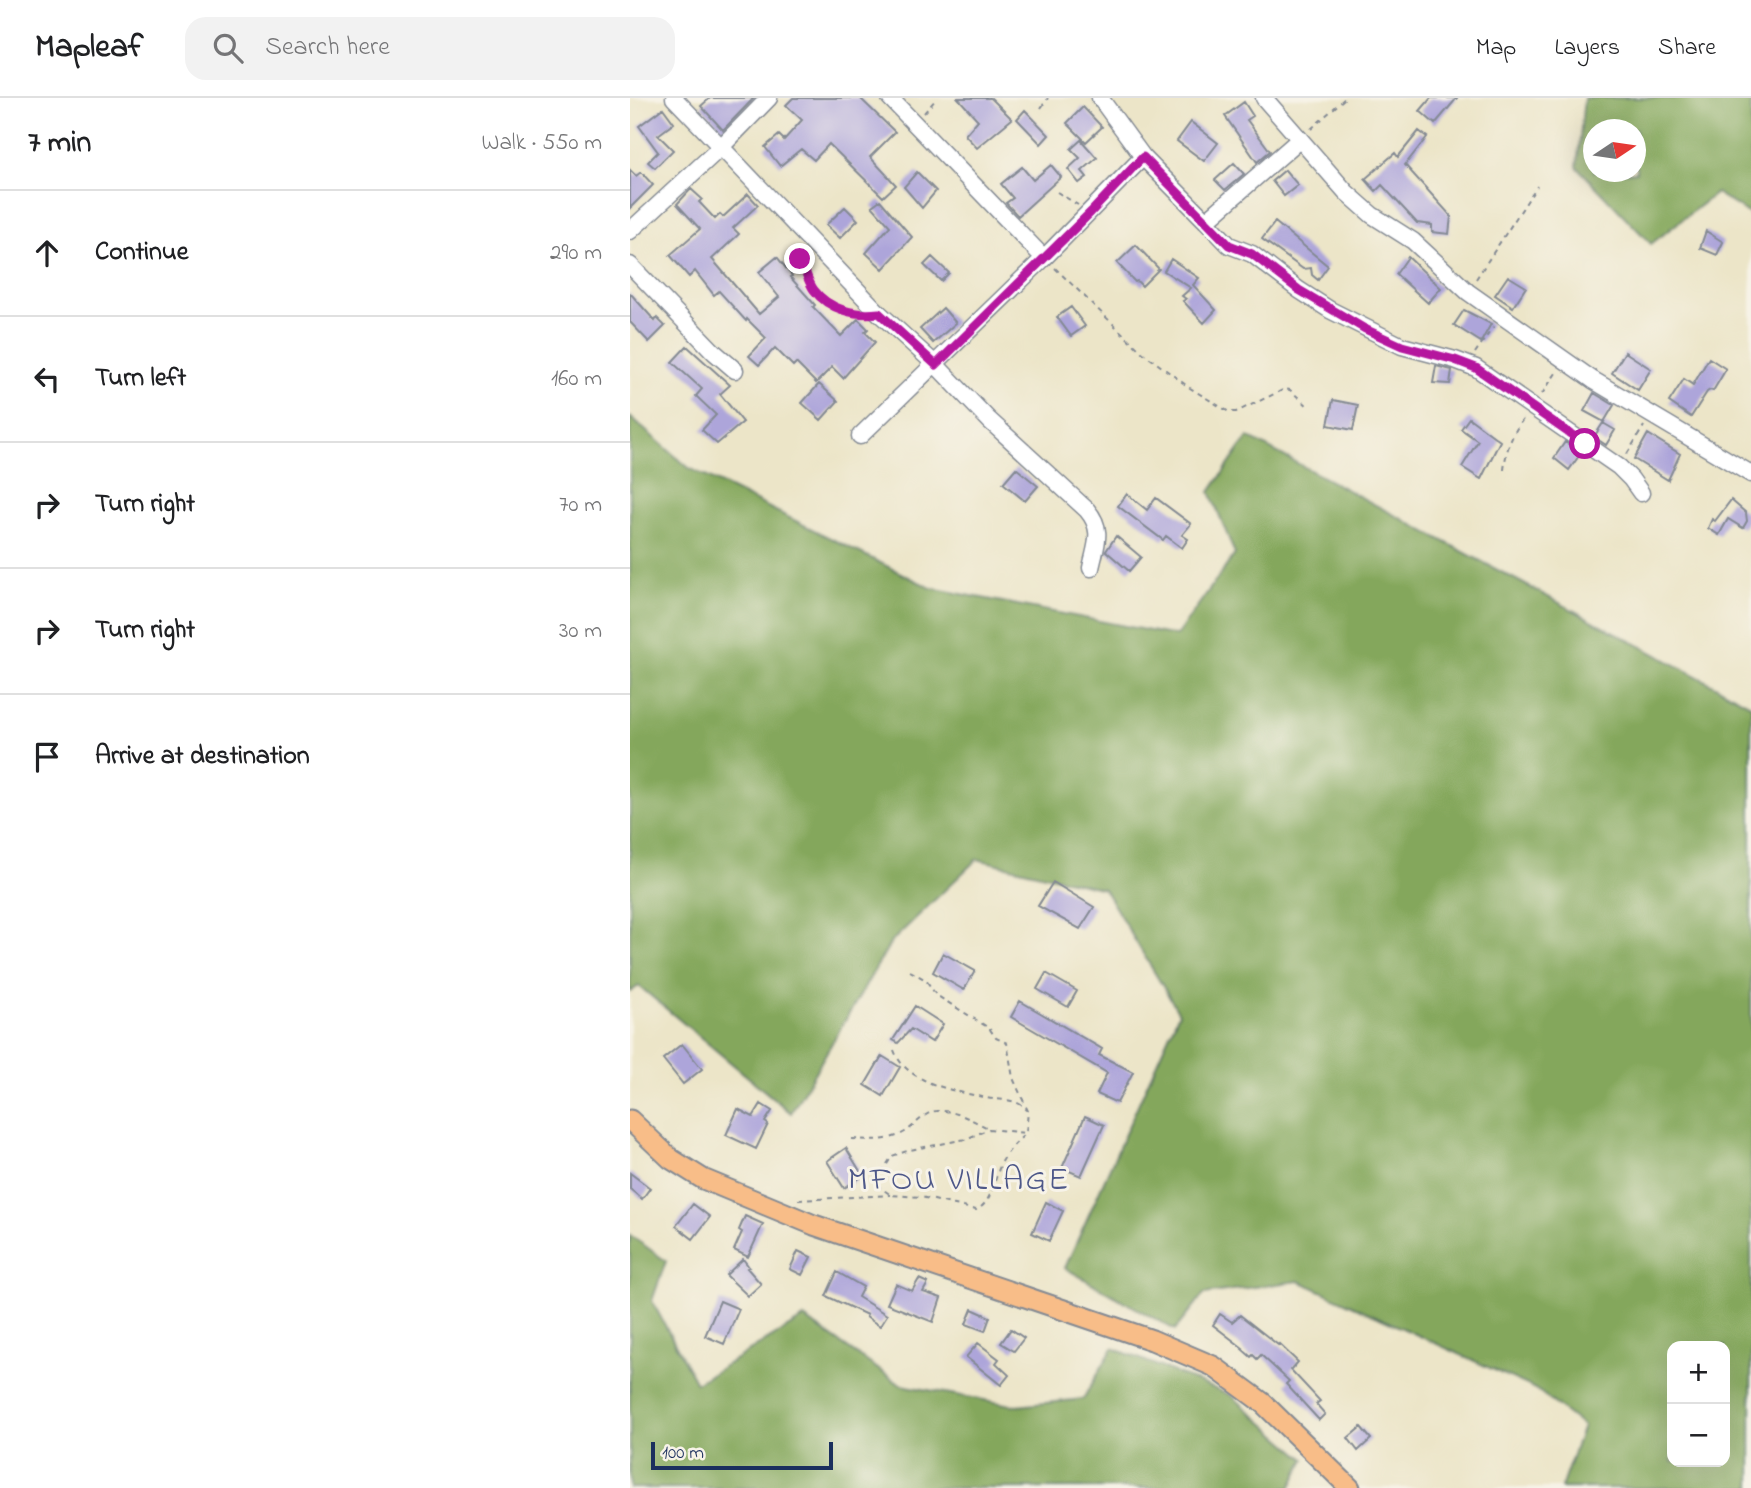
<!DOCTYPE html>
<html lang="en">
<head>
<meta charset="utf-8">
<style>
	body { margin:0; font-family:"Indie Flower",sans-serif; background:#f2f2f2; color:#202124 }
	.controls { position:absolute; right:21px; bottom:21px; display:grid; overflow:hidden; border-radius:14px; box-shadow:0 7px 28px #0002 }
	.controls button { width:63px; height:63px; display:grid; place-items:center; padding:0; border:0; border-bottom:2px solid #e0e0e0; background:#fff; color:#202124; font:35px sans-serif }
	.compass { position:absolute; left:953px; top:21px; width:63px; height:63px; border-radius:50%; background:#fff; box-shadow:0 7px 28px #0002; rotate:77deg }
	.scale { position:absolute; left:21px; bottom:18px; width:182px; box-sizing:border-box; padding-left:7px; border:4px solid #1b2f5e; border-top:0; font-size:19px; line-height:24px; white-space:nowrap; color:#1b2f5e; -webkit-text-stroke:5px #f7f3e8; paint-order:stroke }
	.stop { position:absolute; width:21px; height:21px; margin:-16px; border:5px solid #b5179e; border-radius:50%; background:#fff }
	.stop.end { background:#b5179e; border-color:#fff; box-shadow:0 2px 7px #0008 }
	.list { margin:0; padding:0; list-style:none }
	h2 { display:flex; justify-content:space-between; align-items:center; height:91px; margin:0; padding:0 28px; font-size:30px }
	h2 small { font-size:23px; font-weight:400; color:#757577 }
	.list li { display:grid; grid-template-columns:46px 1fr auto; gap:21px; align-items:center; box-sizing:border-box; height:126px; padding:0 28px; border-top:2px solid #e0e0e0 }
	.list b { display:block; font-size:26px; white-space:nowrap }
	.list em { font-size:23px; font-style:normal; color:#757577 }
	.icon { flex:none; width:38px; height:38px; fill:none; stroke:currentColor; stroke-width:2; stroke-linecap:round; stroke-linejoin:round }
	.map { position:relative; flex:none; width:1121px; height:1390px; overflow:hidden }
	header { display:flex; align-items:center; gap:42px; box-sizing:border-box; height:98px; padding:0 35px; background:#fff; border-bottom:2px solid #e0e0e0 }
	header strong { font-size:33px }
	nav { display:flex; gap:38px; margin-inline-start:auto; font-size:24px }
	.search { width:490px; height:63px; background:#f2f2f2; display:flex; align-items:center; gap:18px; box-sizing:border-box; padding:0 24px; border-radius:21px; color:#757577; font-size:26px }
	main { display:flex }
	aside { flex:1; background:#fff }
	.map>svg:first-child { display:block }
	.forest { fill:#84a75c; stroke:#506b5d; stroke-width:2; fill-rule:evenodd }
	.building { fill:#ada5da }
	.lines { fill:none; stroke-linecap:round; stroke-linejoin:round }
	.minor-casing { stroke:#848a93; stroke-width:19 }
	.major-casing { stroke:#848a93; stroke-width:23 }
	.path { stroke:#848a93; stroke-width:2; stroke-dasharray:5 5; stroke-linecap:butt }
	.minor { stroke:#fff; stroke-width:16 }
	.major { stroke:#f8bd88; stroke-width:19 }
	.route { stroke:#b5179e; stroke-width:9 }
	.labels { text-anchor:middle; stroke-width:6; stroke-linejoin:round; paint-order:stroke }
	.quarter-label { font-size:33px; letter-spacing:2px; fill:#4e5889; stroke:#f7f3e8 }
</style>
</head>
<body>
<header>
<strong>Mapleaf</strong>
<div class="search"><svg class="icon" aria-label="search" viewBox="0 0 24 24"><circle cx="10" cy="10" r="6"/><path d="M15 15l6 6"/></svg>Search here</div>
<nav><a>Map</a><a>Layers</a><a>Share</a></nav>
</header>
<main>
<aside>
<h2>7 min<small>Walk · 550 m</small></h2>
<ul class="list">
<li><svg class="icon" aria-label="ahead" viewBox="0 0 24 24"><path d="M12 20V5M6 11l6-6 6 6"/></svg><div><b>Continue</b></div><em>290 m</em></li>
<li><svg class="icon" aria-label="left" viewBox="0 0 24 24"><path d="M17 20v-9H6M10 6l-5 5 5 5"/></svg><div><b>Turn left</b></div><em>160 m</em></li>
<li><svg class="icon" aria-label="right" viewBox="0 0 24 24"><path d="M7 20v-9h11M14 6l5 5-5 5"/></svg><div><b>Turn right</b></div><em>70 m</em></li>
<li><svg class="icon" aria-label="right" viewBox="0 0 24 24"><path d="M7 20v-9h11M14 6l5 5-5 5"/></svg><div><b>Turn right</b></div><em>30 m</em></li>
<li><svg class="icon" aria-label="arrive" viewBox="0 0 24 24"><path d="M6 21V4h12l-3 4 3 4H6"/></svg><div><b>Arrive at destination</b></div></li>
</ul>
</aside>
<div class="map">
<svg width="1121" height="1390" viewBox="0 0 1121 1390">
	<rect width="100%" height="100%" fill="#f7f3e8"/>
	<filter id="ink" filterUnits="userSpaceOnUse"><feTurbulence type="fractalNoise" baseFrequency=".0143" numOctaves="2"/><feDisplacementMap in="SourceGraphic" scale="14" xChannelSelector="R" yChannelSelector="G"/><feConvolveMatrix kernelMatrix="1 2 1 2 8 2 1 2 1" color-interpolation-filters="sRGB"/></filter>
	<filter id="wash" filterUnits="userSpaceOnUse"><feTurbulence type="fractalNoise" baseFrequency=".00686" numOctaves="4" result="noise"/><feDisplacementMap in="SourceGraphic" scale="28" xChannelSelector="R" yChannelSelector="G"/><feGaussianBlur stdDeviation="1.57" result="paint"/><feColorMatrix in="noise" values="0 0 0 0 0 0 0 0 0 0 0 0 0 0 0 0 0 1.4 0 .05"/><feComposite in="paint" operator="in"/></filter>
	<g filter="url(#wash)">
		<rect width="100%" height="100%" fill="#ece5c8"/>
		<path class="forest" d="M954 0H1121V117L1086 95 1021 146 947 69ZM964 32H1006V74H964Z
			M0 319 59 370 301 490 546 538 605 456 580 394 618 339 1121 607V1390H931L953 1328 906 1291 669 1183 574 1196 545 1232 435 1170 549 915 474 791 347 761 261 844 161 1015 9 888 0 894ZM1095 1248V1364H1042V1248Z
			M0 1137 36 1163 22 1203 66 1285 174 1220 271 1287 387 1308 453 1301 483 1250 601 1297 675 1361 660 1390H0Z"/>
		<g id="blocks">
			<path class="building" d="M80 0H124L93 32 71 8Z
				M163 0H230L265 34 240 59 266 87 253 99 199 46 184 62 171 51 150 68 135 49 149 37 154 42 172 22 156 7Z
				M328 0H361L382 21 347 50 335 37 348 22Z
				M801 0H827L805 26 790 13Z
				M614 4 623 18 617 22 640 53 627 64 595 18Z
				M453 9 472 29 456 44 437 25Z
				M33 10 44 25 28 37 43 52 25 70 18 64 28 54 9 28Z
				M395 12 419 37 411 46 387 21Z
				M561 24 588 45 574 63 547 43Z
				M789 33 797 39 775 67 821 118 819 136 802 134V127L787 125 752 87 746 93 735 81 765 55 768 59Z
				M451 42 467 60 452 73 457 79 449 85 438 71 450 60 441 51Z
				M604 65 614 76 595 92 585 82Z
				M421 67 431 79 388 118 376 105 383 100 371 86 392 69 403 82Z
				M0 72 6 78 11 74 23 87 0 110Z
				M655 72 668 87 654 98 642 83Z
				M287 74 306 93 292 110 274 89Z
				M61 91 72 101 69 104 85 121 90 116 93 119 118 96 128 107 103 130 109 136 82 161 129 216 149 199 129 174 147 159 162 178 160 179 185 207 183 209 211 238 228 221 238 231 235 234 245 244 213 280 202 269 186 285 166 265 163 268 145 250 129 267 119 258 136 240 117 221 116 223 89 193 84 197 65 173 59 179 40 157 70 131 47 106Z
				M250 102 282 139 253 171 236 155 260 128 242 108Z
				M215 109 228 122 210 140 196 127Z
				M645 124 698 168 688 182 682 177 681 170 673 171 632 141Z
				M1076 133 1093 144 1087 157 1070 150Z
				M506 147 529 171 512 188 507 183 505 184 487 165Z
				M302 159 319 175 311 183 294 167Z
				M778 159 811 190 798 205 766 176Z
				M541 161 569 180 563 187 586 212 574 225 553 203 556 201 552 198 561 190 534 173Z
				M878 178 896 189 883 209 865 197Z
				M0 195 25 223 27 220 35 228 19 244 0 224Z
				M441 209 455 228 441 238 427 219Z
				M313 210 326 225 303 245 290 231Z
				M834 212 861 226 851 244 824 227Z
				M57 248 100 287 90 296 113 324 87 346 72 332 86 317 66 298 72 291 42 264Z
				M995 254 1021 271 1008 292 982 275Z
				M1079 260 1096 271 1083 293 1080 292 1077 294 1061 319 1039 304 1054 281 1063 287Z
				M806 268 822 272 820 286 803 285Z
				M189 286 208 303 191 322 172 305Z
				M964 295 984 307 974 324 954 313Z
				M703 302 728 307 723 332 698 327Z
				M839 320 870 343 851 381 832 369 848 343 831 331Z
				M973 325 985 332 976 347 964 339Z
				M1018 336 1050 356 1038 382 1004 361Z
				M935 344 951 355 939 372 924 360Z
				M386 370 408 388 395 403 373 385Z
				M497 396 517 412 526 400 561 426 552 437 558 441 552 450 536 438 533 442 488 408Z
				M1101 402 1116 415 1117 423 1113 430 1098 421 1089 437 1078 430 1082 421 1085 423Z
				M486 438 511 459 499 473 476 453Z
				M423 784 464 809 450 831 408 808Z
				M313 855 345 873 334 892 303 874Z
				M416 875 447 893 438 909 407 891Z
				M390 903 472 951 469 957 503 974 487 1005 467 996 477 975 381 919Z
				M285 908 313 926 302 944 281 931 268 945 263 942Z
				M52 946 72 971 53 986 33 961Z
				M252 958 270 969 253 998 235 987Z
				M131 1006 142 1013 135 1024 138 1026 126 1051 96 1037 108 1011 123 1019Z
				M455 1018 474 1027 451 1078 432 1070Z
				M216 1050 233 1078 214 1090 197 1063Z
				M0 1075 20 1090 12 1101 0 1091Z
				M416 1104 433 1113 419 1143 402 1135Z
				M63 1106 80 1119 63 1141 46 1128Z
				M115 1118 133 1126 118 1159 104 1152 112 1134 109 1132Z
				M168 1153 181 1159 172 1177 160 1171Z
				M113 1161 119 1169 117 1170 131 1186 118 1198 96 1177Z
				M207 1174 233 1189 228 1199 257 1217 250 1228 236 1219 237 1217 196 1198Z
				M289 1181 298 1185 293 1194 311 1200 303 1224 257 1206 266 1186 282 1193Z
				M90 1203 109 1211 94 1246 75 1238Z
				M342 1211 360 1219 355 1233 336 1226Z
				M590 1216 602 1224 610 1217 648 1247 649 1246 668 1264 661 1272 690 1303 686 1306 695 1316 689 1322 656 1286 659 1283 631 1257 627 1261 623 1257 621 1259 612 1251 613 1250 583 1227Z
				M381 1231 394 1240 384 1253 371 1245Z
				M348 1245 369 1261 366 1265 379 1277 371 1287 336 1259Z
				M731 1329 741 1341 728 1353 718 1340Z"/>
		</g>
	</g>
	<g filter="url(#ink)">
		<use href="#blocks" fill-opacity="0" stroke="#848a93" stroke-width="2"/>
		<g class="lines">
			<defs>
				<path id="minor" d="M139 0 91 49 249 215 306 267 359 322 457 412C474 432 466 446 461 470
					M260 0 414 160 513 59
					M470 0 513 59 576 123 670 41
					M634 0 716 94 742 117 783 143 838 194 963 282 1121 376
					M576 123 599 147 622 156 669 192 700 212 772 248 825 262 846 270 989 369 1001 381 1011 395
					M0 133 91 49 44 0
					M0 167 84 254 105 272
					M230 338 414 160"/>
				<path id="major" d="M0 1022 41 1061 73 1081 184 1127 522 1242 583 1268 633 1305 720 1390"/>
			</defs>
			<use href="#minor" class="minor-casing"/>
			<use href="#major" class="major-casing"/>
			<path class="path" d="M411 10 418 0
				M294 15 307 0
				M681 31 715 0
				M427 94 448 107
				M169 153C174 188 198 209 231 217
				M425 170 512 254 560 290 599 314H606L655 291 660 292 678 308
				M846 181 907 88
				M845 255 864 228
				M912 296 926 275
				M997 356 1014 328
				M874 372C876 352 881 337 894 320
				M280 873 296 882 306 897 359 930 366 940 377 945 383 980 398 1013 396 1035C387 1044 379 1051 373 1062 364 1077 364 1104 346 1112L291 1099 261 1097 245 1086 262 1058 280 1052 336 1041 359 1031 396 1035
				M264 952C276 986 326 993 357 1000 372 1003 385 999 397 1012
				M222 1041C241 1042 258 1044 275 1034 285 1028 295 1013 307 1013 325 1012 342 1022 358 1030
				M168 1102 260 1097"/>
			<use href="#minor" class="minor"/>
			<use href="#major" class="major"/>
		</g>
	</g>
	<g class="lines" filter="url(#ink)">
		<path class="route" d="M170 161C175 171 178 184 184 192 199 212 226 218 249 215L306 267 461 114 513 59 599 147 622 156 669 192 735 231 772 248 825 262 846 270 955 346"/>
	</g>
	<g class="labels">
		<g class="quarter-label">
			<text x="329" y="1091">MFOU VILLAGE</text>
		</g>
	</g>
</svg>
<div class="controls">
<button>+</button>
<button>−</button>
</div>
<svg class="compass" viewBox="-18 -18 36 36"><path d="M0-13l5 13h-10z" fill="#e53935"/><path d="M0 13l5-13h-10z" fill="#757577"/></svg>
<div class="scale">100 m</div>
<div class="stop" style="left:955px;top:346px"></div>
<div class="stop end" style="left:170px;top:161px"></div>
</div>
</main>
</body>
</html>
